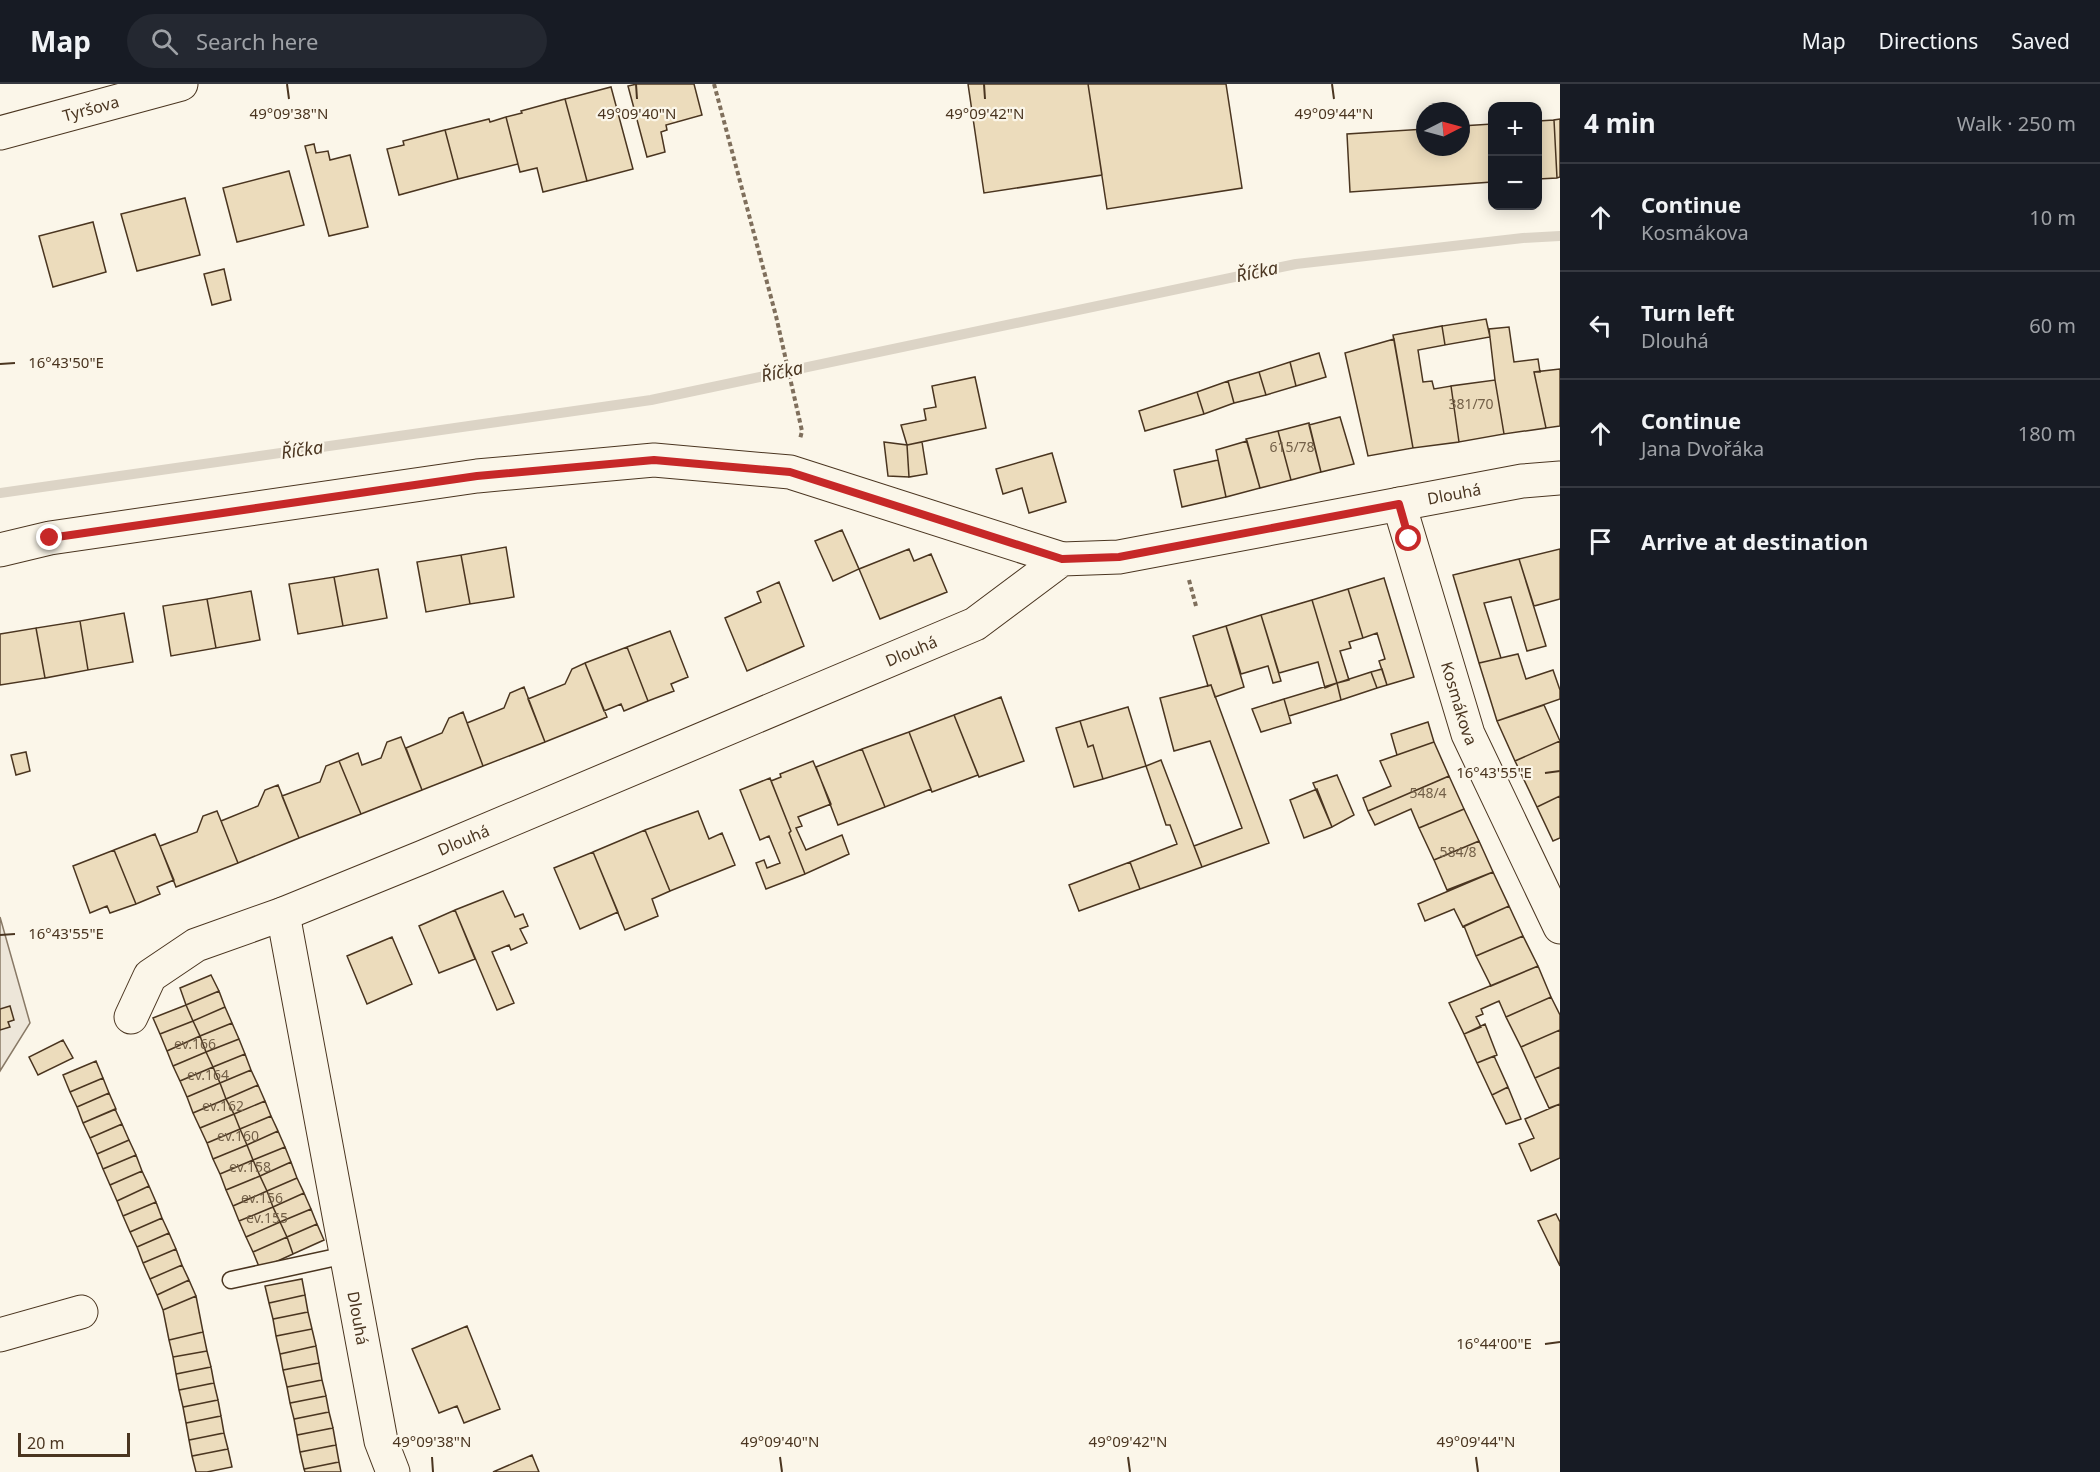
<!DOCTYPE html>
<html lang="en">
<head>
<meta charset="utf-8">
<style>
	body { margin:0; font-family:"Noto Sans",sans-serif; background:#242831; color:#f1f3f6 }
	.controls { position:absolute; right:18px; top:18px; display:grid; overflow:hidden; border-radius:12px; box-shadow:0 3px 15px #0003 }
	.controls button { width:54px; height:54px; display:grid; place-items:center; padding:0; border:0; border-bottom:2px solid #363941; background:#171b24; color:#f1f3f6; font:30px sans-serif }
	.compass { position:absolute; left:1416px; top:18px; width:54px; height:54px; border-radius:50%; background:#171b24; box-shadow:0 3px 15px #0003; rotate:84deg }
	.scale { position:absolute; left:18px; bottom:15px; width:112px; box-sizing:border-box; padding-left:6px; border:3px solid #4a3520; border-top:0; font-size:16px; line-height:21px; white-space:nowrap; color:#4a3520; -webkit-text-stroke:4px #fbf6e9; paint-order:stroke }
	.stop { position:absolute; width:18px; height:18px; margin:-14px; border:4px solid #c62828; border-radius:50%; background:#fff }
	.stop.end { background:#c62828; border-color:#fff; box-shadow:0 2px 6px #0008 }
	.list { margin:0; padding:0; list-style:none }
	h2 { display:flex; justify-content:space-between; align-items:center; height:78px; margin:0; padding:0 24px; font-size:26px }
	h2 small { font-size:20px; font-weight:400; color:#9ea1a6 }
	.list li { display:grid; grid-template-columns:39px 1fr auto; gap:18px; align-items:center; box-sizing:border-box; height:108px; padding:0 24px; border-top:2px solid #363941 }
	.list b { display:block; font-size:22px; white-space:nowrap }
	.list p { margin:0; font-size:20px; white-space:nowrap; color:#9ea1a6 }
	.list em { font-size:20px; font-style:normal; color:#9ea1a6 }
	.icon { flex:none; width:33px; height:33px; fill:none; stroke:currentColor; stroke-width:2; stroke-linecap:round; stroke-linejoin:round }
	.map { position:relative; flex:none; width:1560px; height:1388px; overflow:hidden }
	header { display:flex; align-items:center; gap:36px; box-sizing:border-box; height:84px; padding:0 30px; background:#171b24; border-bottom:2px solid #363941 }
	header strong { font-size:28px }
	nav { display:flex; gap:33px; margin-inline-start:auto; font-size:21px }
	.search { width:420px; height:54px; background:#242831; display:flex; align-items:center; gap:15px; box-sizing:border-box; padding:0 21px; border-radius:33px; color:#9ea1a6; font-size:22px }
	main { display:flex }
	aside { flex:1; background:#171b24 }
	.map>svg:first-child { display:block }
	.green { fill:#ede6d9; stroke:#887966; stroke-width:1.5 }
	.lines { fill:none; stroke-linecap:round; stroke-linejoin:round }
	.stream { stroke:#dcd4c6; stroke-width:10 }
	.building { fill:#ecdcbc; stroke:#4a3520; stroke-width:1.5 }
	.lane-casing { stroke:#4a3520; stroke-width:19 }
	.street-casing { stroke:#4a3520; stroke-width:35 }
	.path { stroke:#7f6f5c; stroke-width:4; stroke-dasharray:4.5 3; stroke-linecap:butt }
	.lane { stroke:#fbf6e9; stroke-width:16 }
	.street { stroke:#fbf6e9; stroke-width:33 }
	.route { stroke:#c62828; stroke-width:8 }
	.ticks { fill:none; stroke:#4a3520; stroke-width:2 }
	.labels { text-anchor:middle; stroke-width:4.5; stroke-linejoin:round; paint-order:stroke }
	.number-label { font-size:14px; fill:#725f47 }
	.street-label { font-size:16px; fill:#4a3520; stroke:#fbf6e9 }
	.water-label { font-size:18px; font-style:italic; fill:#4a3520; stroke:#fbf6e9 }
	.ticks-label { font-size:15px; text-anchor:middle; fill:#4a3520; stroke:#fbf6e9; stroke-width:4.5; stroke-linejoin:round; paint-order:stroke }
</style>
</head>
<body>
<header>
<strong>Map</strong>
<div class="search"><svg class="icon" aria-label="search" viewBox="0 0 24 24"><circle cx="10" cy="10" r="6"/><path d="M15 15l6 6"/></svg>Search here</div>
<nav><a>Map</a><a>Directions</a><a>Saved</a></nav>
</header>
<main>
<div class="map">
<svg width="1560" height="1388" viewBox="0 0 1560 1388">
	<rect width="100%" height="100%" fill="#fbf6e9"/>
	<path class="green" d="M0 833 30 939 0 987Z"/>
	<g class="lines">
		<path class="stream" d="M0 409 651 316 1296 180 1523 154 1560 152"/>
	</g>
	<path class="building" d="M637 0H694L702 31 666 41 667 46 661 48 665 68 647 73 628 2Z
		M968 0H1088L1102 91 984 109Z
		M1088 0H1226L1242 104 1107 125Z
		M611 3 633 85 587 97 565 15Z
		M565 15 587 97 543 108 537 84 520 88 506 33 522 29 521 27Z
		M506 33 518 80 458 95 445 46 489 35 490 38Z
		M1560 35V93L1557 94 1554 36Z
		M1554 36 1557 94 1538 95V37Z
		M1492 40V98L1350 108 1347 50 1425 45V63H1461V42Z
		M445 46 458 95 399 111 387 65 404 61 403 57Z
		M314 60 316 69 328 67 330 76 350 71 368 143 329 152 305 62Z
		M289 87 304 141 237 158 223 104Z
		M185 114 200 171 137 187 121 130Z
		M93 138 106 188 53 203 39 152Z
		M224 185 231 216 212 221 204 190Z
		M1486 235 1490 253 1445 261 1442 242Z
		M1442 242 1445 261 1418 266 1423 298 1432 297 1434 305 1451 302 1459 358 1413 364 1393 251Z
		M1509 243 1514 278 1538 275 1540 288H1534L1546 344 1504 350 1495 296 1489 245Z
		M1394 255 1413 364 1368 372 1345 269Z
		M1319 269 1326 293 1296 302 1290 278Z
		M1290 278 1296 302 1266 311 1259 288Z
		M1560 285V342L1546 344 1534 288Z
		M1259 288 1266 311 1234 319 1228 297Z
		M975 293 986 344 907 361 901 341 926 336 924 325 936 323 932 302Z
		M1495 296 1504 350 1459 358 1451 302Z
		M1228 297 1234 319 1204 330 1197 308Z
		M1197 308 1204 330 1145 347 1139 327Z
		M1340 333 1354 380 1321 388 1309 341Z
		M1309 339 1321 388 1291 396 1278 347Z
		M1278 347 1291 396 1260 404 1246 355Z
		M1247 357 1260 404 1226 413 1216 366Z
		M884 358 907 361 909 393 888 392Z
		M922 358 927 390 909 393 907 361Z
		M1052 369 1066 418 1029 429 1022 404 1003 410 996 385Z
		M1218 376 1226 413 1182 423 1174 386Z
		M842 446 859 485 833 497 815 457Z
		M506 463 514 513 470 520 461 471Z
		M909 465 914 477 931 470 947 508 880 535 859 485Z
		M1560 465V515L1534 522 1519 475Z
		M461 471 470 520 426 528 417 478Z
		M1519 475 1546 562 1527 567 1511 513 1484 519 1501 574 1479 579 1453 491Z
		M378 485 387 534 343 542 334 493Z
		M334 493 343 542 298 550 289 500Z
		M1384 494 1414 593 1387 601 1379 577 1385 575 1377 549 1363 554 1348 505Z
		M779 498 804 562 747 587 725 534 761 518 757 508Z
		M1348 505 1363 554 1349 558 1351 564 1340 567 1349 596 1337 599 1312 516Z
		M251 507 260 556 216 564 207 515Z
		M207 515 216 564 171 572 163 522Z
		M1312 516 1337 599 1325 604 1318 578 1279 589 1261 531Z
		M124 529 133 578 88 586 80 537Z
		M1261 531 1281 597 1273 599 1268 582 1241 590 1226 542Z
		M80 537 88 586 45 594 36 544Z
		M1226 542 1244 603 1215 613 1211 601 1208 602 1193 552Z
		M36 544 45 594 0 601V550Z
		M670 547 688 593 671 600 674 607 648 617 627 563Z
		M627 563 648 617 624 627 621 620 604 627 585 579Z
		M1518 570 1526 595 1553 586 1560 606V615L1497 637 1479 579Z
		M585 579 607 633 545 658 528 615 565 600 572 585Z
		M1382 585 1387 601 1377 604 1371 588Z
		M1371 588 1377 604 1341 616 1337 599Z
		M1337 599 1341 616 1289 632 1284 615Z
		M1211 601 1269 759 1202 783 1194 762 1242 744 1210 657 1174 667 1160 614Z
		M524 603 545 658 483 682 467 639 504 624 510 609Z
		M1001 613 1024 677 979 693 954 631Z
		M1284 615 1291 639 1261 648 1252 625Z
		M1544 621 1560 657 1515 677 1497 637Z
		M1128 623 1146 682 1103 695 1093 661 1088 663 1080 637Z
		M463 628 483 682 422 706 406 664 442 649 449 634Z
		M954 631 978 691 932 708 909 648Z
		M1080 637 1088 663 1093 661 1103 695 1074 703 1056 644Z
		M1428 638 1434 658 1397 671 1391 650Z
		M909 648 931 705 885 723 862 665Z
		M401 653 422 706 361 730 339 677 358 669 362 681 381 674 387 658Z
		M1560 657V712L1537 723 1515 677Z
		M1434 658 1449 692 1368 727 1363 714 1391 702 1380 677Z
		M862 665 885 723 838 741 816 683Z
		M26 668 30 687 16 691 11 671Z
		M1161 676 1202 783 1140 805 1130 778 1177 760 1170 741H1166L1146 682Z
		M339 677 361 730 299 754 282 712 320 698 326 682Z
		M813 677 831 720 798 733 802 742 796 744 806 766 842 751 849 770 805 790 789 749 791 747 771 697 781 693 780 690Z
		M1337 691 1354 731 1332 743 1313 699Z
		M1449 692 1464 725 1419 744 1411 725 1375 741 1368 727Z
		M770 694 791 747 789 749 805 790 766 805 756 779 764 776 767 784 780 779 769 752 760 756 740 706Z
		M278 701 299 754 238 779 221 737 258 722 265 706Z
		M1317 705 1332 743 1304 754 1290 716Z
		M1560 712V754L1553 757 1537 723Z
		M1464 725 1479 757 1434 776 1419 744Z
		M217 727 238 779 176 803 160 762 197 748 203 732Z
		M698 727 709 755 722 749 735 781 670 807 645 746Z
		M645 746 670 807 652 815 658 832 625 846 593 768Z
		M155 750 174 796 157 803 160 810 136 820 114 766Z
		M1479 757 1493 788 1447 806 1434 776Z
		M114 766 136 820 110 829 107 822 90 829 73 782Z
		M593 768 618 828 580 845 554 784Z
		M1130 778 1140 805 1079 827 1069 801Z
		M1493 788 1509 822 1463 843 1454 825 1425 837 1418 820Z
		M503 807 515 833 523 830 528 842 520 845 527 859 511 866 509 861 492 868 514 919 497 926 455 826Z
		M1509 822 1523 852 1476 872 1464 842Z
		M455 826 475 875 439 889 419 842Z
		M1523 852 1538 882 1491 902 1476 872Z
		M392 853 412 900 367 920 347 872Z
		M1538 882 1551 913 1506 933 1499 917 1481 925 1483 930 1476 933 1481 943 1464 950 1449 919Z
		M211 891 219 907 186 921 180 904Z
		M219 907 225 923 193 937 186 921Z
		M1551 913 1560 931V946L1521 963 1506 933Z
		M186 921 193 937 160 950 153 934Z
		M10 922 14 936 8 938 10 943 0 946V925Z
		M225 923 232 939 200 952 193 937Z
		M193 937 200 952 167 967 160 950Z
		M232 939 239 955 206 968 200 952Z
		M1485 940 1497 971 1477 979 1464 950Z
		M1560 946V983L1535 994 1521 963Z
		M200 952 206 968 173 982 167 967Z
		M239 955 245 970 213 983 206 968Z
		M63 956 73 974 38 991 29 973Z
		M206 968 213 983 180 997 173 982Z
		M245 970 251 986 220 999 213 983Z
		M1494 972 1508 1003 1492 1011 1477 979Z
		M96 977 103 994 70 1008 63 991Z
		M213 983 220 999 187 1013 180 997Z
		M1560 983V1020L1549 1024 1535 994Z
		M251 986 258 1001 226 1015 220 999Z
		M103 994 109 1009 77 1023 70 1008Z
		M220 999 226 1015 193 1029 187 1013Z
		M258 1001 265 1017 234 1030 226 1015Z
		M1508 1003 1521 1035 1506 1040 1492 1011Z
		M109 1009 116 1025 83 1039 77 1023Z
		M226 1015 234 1030 200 1044 193 1029Z
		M265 1017 271 1032 240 1045 234 1030Z
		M1560 1020V1074L1531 1087 1519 1060 1534 1054 1525 1035Z
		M115 1025 122 1040 90 1054 83 1039Z
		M234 1030 240 1045 207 1059 200 1044Z
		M271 1032 278 1047 247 1061 240 1045Z
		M122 1040 129 1056 97 1070 90 1054Z
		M240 1045 247 1061 213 1075 207 1059Z
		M278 1047 285 1063 253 1076 247 1061Z
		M129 1056 136 1071 103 1085 97 1070Z
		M247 1061 253 1076 220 1090 213 1075Z
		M285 1063 291 1078 260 1092 253 1076Z
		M136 1071 142 1087 110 1101 103 1085Z
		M253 1076 260 1092 226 1106 220 1090Z
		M291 1078 297 1094 267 1107 260 1092Z
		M142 1087 149 1102 117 1117 110 1101Z
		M260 1092 267 1107 233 1122 226 1106Z
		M297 1094 304 1109 273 1123 267 1107Z
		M149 1102 156 1118 123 1132 117 1117Z
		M267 1107 273 1123 239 1137 233 1122Z
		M304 1109 311 1125 280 1138 273 1123Z
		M156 1118 162 1134 130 1148 123 1132Z
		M273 1123 280 1138 246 1153 239 1137Z
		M311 1125 317 1140 287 1153 280 1138Z
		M1556 1130 1560 1138V1182L1538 1137Z
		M162 1134 169 1149 137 1163 130 1148Z
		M280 1138 287 1153 253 1168 246 1153Z
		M317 1140 324 1156 293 1170 287 1153Z
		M169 1149 176 1165 143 1179 137 1163Z
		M287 1153 293 1170 260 1185 253 1168Z
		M176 1165 182 1181 150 1195 143 1179Z
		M182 1181 189 1196 157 1211 150 1195Z
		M302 1195 305 1211 269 1219 265 1202Z
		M189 1196 196 1212 163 1226 157 1211Z
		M305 1211 308 1228 273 1235 269 1219Z
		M196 1212 203 1248 169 1256 163 1226Z
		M308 1228 312 1245 276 1252 273 1235Z
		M467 1242 500 1325 464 1339 457 1322 439 1329 412 1265Z
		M312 1245 316 1262 280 1270 276 1252Z
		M203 1248 207 1267 173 1273 169 1256Z
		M316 1262 319 1279 283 1286 280 1270Z
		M207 1267 211 1283 176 1290 173 1273Z
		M319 1279 322 1296 287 1303 283 1286Z
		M211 1283 214 1299 179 1306 176 1290Z
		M322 1296 326 1312 290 1319 287 1303Z
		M214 1299 218 1316 183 1323 179 1306Z
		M326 1312 329 1328 294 1335 290 1319Z
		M218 1316 221 1332 186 1339 183 1323Z
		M329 1328 333 1344 297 1351 294 1335Z
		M221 1332 224 1349 189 1356 186 1339Z
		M333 1344 336 1361 300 1368 297 1351Z
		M224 1349 228 1365 192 1372 189 1356Z
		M336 1361 339 1378 304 1385 300 1368Z
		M228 1365 232 1383 207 1388H196L192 1372Z
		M532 1371 539 1388H493Z
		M339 1378 341 1388H305L304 1385Z"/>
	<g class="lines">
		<defs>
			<path id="lane" d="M231 1196 346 1171"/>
			<g id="street">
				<path id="s1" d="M0 49 181 0"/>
				<path id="s2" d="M1399 420 1468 650 1560 843"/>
				<path d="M0 466 50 454 477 392 654 376 790 388 1062 475"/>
				<path id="s3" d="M283 830 381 1357 393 1388"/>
				<path id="s4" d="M131 933 150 892 196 861 283 830 423 773 975 540 1062 475 1119 473 1522 397 1560 394"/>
				<path d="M0 1251 81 1228"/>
			</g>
		</defs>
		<use href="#lane" class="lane-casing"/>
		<use href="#street" class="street-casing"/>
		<path class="path" d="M714 0 776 232 802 347 800 355
			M1189 496 1196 522"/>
		<use href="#lane" class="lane"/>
		<use href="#street" class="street"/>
	</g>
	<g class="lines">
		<path class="route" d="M50 454 477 392 654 376 790 388 1062 475 1119 473 1399 420 1409 455"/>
	</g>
	<path class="ticks" d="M287 0 289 15M636 0 637 15M984 0 985 15M1332 0 1334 15M0 280 15 279M1545 689 1560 687M0 851 15 850M1545 1260 1560 1258M432 1373 433 1388M780 1373 782 1388M1128 1373 1130 1388M1476 1373 1478 1388"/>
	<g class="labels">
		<g class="number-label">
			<text x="1471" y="325">381/70</text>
			<text x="1292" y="368">615/78</text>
			<text x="1428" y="714">548/4</text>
			<text x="1458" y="773">584/8</text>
			<text x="195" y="965">ev.166</text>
			<text x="208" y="996">ev.164</text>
			<text x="223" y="1027">ev.162</text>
			<text x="238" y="1057">ev.160</text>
			<text x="250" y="1088">ev.158</text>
			<text x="262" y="1119">ev.156</text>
			<text x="267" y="1139">ev.155</text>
		</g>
		<g class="street-label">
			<text dy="6" stroke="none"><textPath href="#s1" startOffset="94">Tyršova</textPath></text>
			<text dy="6" stroke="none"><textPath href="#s4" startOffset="1450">Dlouhá</textPath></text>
			<text dy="6" stroke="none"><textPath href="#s4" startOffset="874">Dlouhá</textPath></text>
			<text dy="6" stroke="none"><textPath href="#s2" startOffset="208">Kosmákova</textPath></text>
			<text dy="6" stroke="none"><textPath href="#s4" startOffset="388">Dlouhá</textPath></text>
			<text dy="6" stroke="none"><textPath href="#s3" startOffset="411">Dlouhá</textPath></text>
		</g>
		<g class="water-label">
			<text transform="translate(1257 188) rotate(-12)" y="6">Říčka</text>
			<text transform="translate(782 288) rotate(-12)" y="6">Říčka</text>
			<text transform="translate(302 366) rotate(-8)" y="6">Říčka</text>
		</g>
	</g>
	<g class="ticks-label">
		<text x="289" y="35">49°09'38"N</text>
		<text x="637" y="35">49°09'40"N</text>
		<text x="985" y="35">49°09'42"N</text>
		<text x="1334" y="35">49°09'44"N</text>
		<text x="66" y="284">16°43'50"E</text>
		<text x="1494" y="694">16°43'55"E</text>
		<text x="66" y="855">16°43'55"E</text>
		<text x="1494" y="1265">16°44'00"E</text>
		<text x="432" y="1363">49°09'38"N</text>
		<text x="780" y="1363">49°09'40"N</text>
		<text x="1128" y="1363">49°09'42"N</text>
		<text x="1476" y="1363">49°09'44"N</text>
	</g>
</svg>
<div class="controls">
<button>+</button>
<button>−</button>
</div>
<svg class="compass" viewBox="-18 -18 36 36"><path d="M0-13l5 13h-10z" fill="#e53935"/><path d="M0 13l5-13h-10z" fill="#9ea1a6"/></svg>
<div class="scale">20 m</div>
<div class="stop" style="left:1409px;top:455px"></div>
<div class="stop end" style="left:50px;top:454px"></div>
</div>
<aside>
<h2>4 min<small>Walk · 250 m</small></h2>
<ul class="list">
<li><svg class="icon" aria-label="ahead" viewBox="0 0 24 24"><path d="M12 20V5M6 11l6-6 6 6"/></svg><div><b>Continue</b><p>Kosmákova</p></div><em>10 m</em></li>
<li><svg class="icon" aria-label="left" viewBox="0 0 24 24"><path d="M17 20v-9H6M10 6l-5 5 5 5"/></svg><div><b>Turn left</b><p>Dlouhá</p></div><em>60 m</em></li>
<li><svg class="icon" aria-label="ahead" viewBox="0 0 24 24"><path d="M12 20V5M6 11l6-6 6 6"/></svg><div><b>Continue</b><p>Jana Dvořáka</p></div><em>180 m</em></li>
<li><svg class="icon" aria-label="arrive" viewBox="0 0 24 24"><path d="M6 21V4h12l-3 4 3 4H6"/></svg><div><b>Arrive at destination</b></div></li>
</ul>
</aside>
</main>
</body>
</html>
